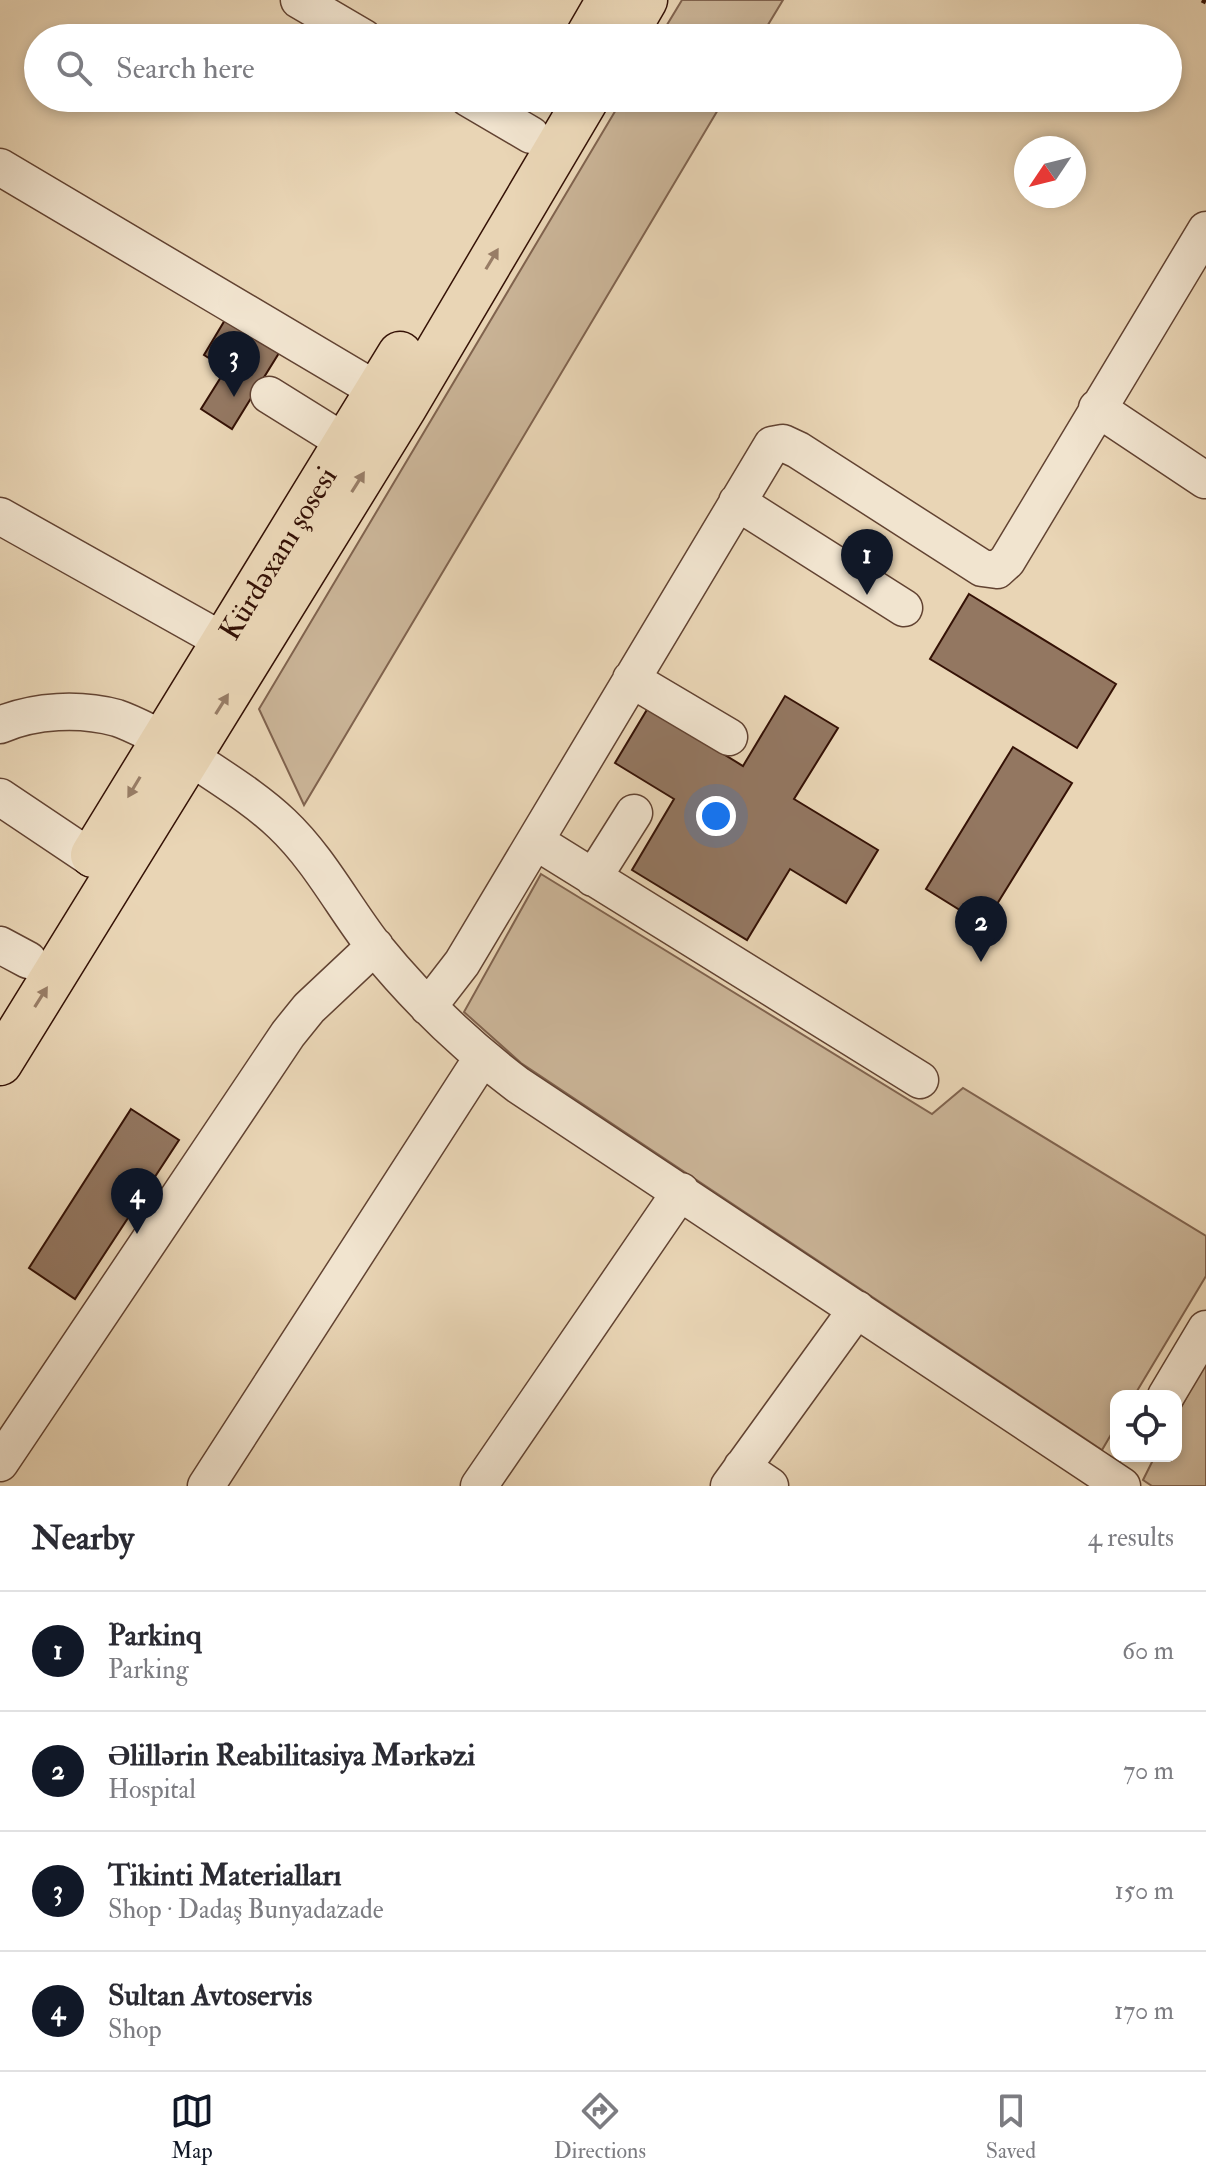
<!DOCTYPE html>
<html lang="en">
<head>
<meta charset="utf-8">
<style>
	body { margin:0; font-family:"IM FELL Double Pica",serif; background:#f2f2f3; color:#2b2b33 }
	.controls { position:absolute; right:24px; bottom:24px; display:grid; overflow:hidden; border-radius:16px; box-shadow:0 4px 12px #0003 }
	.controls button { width:72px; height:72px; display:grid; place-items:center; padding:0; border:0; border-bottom:2px solid #e1e1e2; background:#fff; color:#2b2b33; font:40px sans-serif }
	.compass { position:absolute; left:1014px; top:136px; width:72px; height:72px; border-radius:50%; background:#fff; box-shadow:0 4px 12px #0003; rotate:235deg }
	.you { position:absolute; left:716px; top:816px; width:28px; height:28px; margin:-20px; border:6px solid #fff; border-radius:50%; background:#1a73e8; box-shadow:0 0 0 12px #1a73e833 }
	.badge { display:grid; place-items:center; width:52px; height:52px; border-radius:50%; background:#111827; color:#fff; font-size:26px; font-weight:700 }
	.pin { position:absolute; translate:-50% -66px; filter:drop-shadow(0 2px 4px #0008) }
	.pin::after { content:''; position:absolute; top:42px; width:28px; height:24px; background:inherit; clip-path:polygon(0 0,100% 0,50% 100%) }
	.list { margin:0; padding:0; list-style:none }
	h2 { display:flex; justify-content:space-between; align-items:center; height:104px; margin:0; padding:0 32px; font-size:34px }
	h2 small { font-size:26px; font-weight:400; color:#7c7c81 }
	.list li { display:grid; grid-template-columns:52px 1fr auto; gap:24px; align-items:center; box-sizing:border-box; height:120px; padding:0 32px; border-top:2px solid #e1e1e2 }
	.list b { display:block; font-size:30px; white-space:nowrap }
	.list p { margin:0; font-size:26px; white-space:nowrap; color:#7c7c81 }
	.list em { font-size:26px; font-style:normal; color:#7c7c81 }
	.icon { flex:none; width:44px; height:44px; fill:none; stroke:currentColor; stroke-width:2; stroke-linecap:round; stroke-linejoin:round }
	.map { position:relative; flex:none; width:1206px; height:1486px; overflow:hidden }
	.search { position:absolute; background:#fff; box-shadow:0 4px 12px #0003; left:24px; right:24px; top:24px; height:88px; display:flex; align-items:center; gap:20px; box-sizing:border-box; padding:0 28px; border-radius:44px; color:#7c7c81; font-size:30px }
	.sheet { height:584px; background:#fff }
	nav { display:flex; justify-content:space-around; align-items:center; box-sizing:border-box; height:112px; border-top:2px solid #e1e1e2; background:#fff; font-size:22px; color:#7c7c81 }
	nav a { display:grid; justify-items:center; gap:4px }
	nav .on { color:#111827 }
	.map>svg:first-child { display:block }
	.green { fill:#cab497; stroke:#80634e; stroke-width:2 }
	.building { fill:#937761; stroke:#351206; stroke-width:2 }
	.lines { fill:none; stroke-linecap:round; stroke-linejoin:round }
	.minor-casing { stroke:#624332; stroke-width:39 }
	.major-casing { stroke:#351206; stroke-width:47 }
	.path { stroke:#351206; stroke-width:5; stroke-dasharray:6 4; stroke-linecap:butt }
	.minor { stroke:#f1e4cf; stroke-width:36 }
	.major { stroke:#e9d5b5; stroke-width:44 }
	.oneway { fill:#987d66 }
	.labels { text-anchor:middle; stroke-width:7; stroke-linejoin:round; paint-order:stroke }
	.street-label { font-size:30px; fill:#351206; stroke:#f1e4cf }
</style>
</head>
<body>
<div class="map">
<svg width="1206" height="1486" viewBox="0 0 1206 1486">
	<rect width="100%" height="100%" fill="#e9d5b5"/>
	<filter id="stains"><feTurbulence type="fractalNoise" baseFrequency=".0025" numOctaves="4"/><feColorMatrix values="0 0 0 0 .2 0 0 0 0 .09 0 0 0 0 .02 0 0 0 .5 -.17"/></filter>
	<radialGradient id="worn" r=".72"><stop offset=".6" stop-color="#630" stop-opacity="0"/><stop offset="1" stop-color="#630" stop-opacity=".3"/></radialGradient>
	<path class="green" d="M682 0H783L760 38H659Z
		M623 98H725L304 805 259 709Z
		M541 874 932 1114 963 1088 1206 1236V1276L1134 1396H1116V1426L1102 1450 521 1063 464 1012Z
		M1206 1360V1486H1152L1143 1480 1155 1456H1176V1417Z"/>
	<path class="building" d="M225 320 279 353 232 429 201 409 226 369 204 355Z
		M969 594 1116 684 1077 748 930 659Z
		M785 696 838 728 794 799 878 850 846 903 790 869 747 940 632 870 674 799 615 763 648 708 743 766Z
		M1013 747 1072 783 984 925 926 889Z
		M131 1109 179 1140 75 1299 29 1268Z"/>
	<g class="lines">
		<defs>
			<path id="minor" d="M299 0 364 38
				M468 98 531 135
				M0 167 378 391
				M269 395 346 443
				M1097 408 1205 480
				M737 502 904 608
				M0 516 223 641
				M631 679 729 737
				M0 725C35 710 80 708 117 718 132 723 148 732 163 739
				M189 756C221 778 255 798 282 824 319 859 343 906 374 946 416 998 465 1045 518 1085L1122 1486
				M0 797 91 858
				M535 841 920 1080
				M593 878 634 813
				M0 945 28 960
				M428 1007 462 963 772 445 783 443 798 450 982 568 997 570 1007 561 1206 230
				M1166 1396 1206 1329
				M0 1463 288 1034 309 1008 375 946
				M742 1467 770 1486
				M206 1486 482 1058
				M479 1486 681 1191
				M729 1486 857 1309"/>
			<g id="major">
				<path d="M587 38 609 0"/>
				<path d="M623 38 645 0"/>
				<path id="s1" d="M93 855 400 354"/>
				<path d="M0 1063 404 408 587 98"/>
			</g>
		</defs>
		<use href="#minor" class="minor-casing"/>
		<use href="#major" class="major-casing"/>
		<path class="path" d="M1202 0 1206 2"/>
		<use href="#minor" class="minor"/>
		<use href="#major" class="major"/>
	</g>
	<defs><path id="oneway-solid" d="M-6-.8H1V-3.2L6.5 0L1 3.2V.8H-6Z" transform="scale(2)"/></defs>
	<g class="oneway">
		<use href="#oneway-solid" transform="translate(492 259) rotate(-59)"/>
		<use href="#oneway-solid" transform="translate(358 482) rotate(-58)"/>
		<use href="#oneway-solid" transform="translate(222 704) rotate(-58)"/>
		<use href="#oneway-solid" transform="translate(134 787) rotate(121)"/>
		<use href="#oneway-solid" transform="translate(41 997) rotate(-58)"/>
	</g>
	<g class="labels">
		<g class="street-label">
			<text dy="10" stroke="none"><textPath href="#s1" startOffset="354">Kürdəxanı şosesi</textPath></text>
		</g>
	</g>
	<rect width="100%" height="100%" filter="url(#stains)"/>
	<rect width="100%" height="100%" fill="url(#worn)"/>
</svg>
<div class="controls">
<button><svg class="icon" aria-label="locate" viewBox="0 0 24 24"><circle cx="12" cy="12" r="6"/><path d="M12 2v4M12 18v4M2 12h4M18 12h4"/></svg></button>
</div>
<svg class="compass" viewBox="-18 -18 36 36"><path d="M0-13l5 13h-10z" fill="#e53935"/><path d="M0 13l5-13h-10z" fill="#7c7c81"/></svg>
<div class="you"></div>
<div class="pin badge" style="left:867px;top:595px">1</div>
<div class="pin badge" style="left:981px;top:962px">2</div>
<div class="pin badge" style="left:234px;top:397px">3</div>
<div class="pin badge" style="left:137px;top:1234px">4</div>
<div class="search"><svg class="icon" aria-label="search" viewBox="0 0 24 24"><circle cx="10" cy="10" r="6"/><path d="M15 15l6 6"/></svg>Search here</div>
</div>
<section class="sheet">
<h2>Nearby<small>4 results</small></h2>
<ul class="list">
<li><span class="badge">1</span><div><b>Parkinq</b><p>Parking</p></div><em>60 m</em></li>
<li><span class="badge">2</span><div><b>Əlillərin Reabilitasiya Mərkəzi</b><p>Hospital</p></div><em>70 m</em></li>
<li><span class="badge">3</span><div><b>Tikinti Materialları</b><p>Shop · Dadaş Bunyadazade</p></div><em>150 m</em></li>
<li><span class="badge">4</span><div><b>Sultan Avtoservis</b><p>Shop</p></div><em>170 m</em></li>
</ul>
</section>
<nav>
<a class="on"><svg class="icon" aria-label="map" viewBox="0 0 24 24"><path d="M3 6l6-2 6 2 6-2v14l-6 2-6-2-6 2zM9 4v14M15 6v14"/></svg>Map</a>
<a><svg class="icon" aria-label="directions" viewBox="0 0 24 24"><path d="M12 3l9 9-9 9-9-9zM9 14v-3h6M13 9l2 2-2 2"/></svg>Directions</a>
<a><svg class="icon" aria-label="saved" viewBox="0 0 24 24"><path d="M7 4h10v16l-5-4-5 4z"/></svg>Saved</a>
</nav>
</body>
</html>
